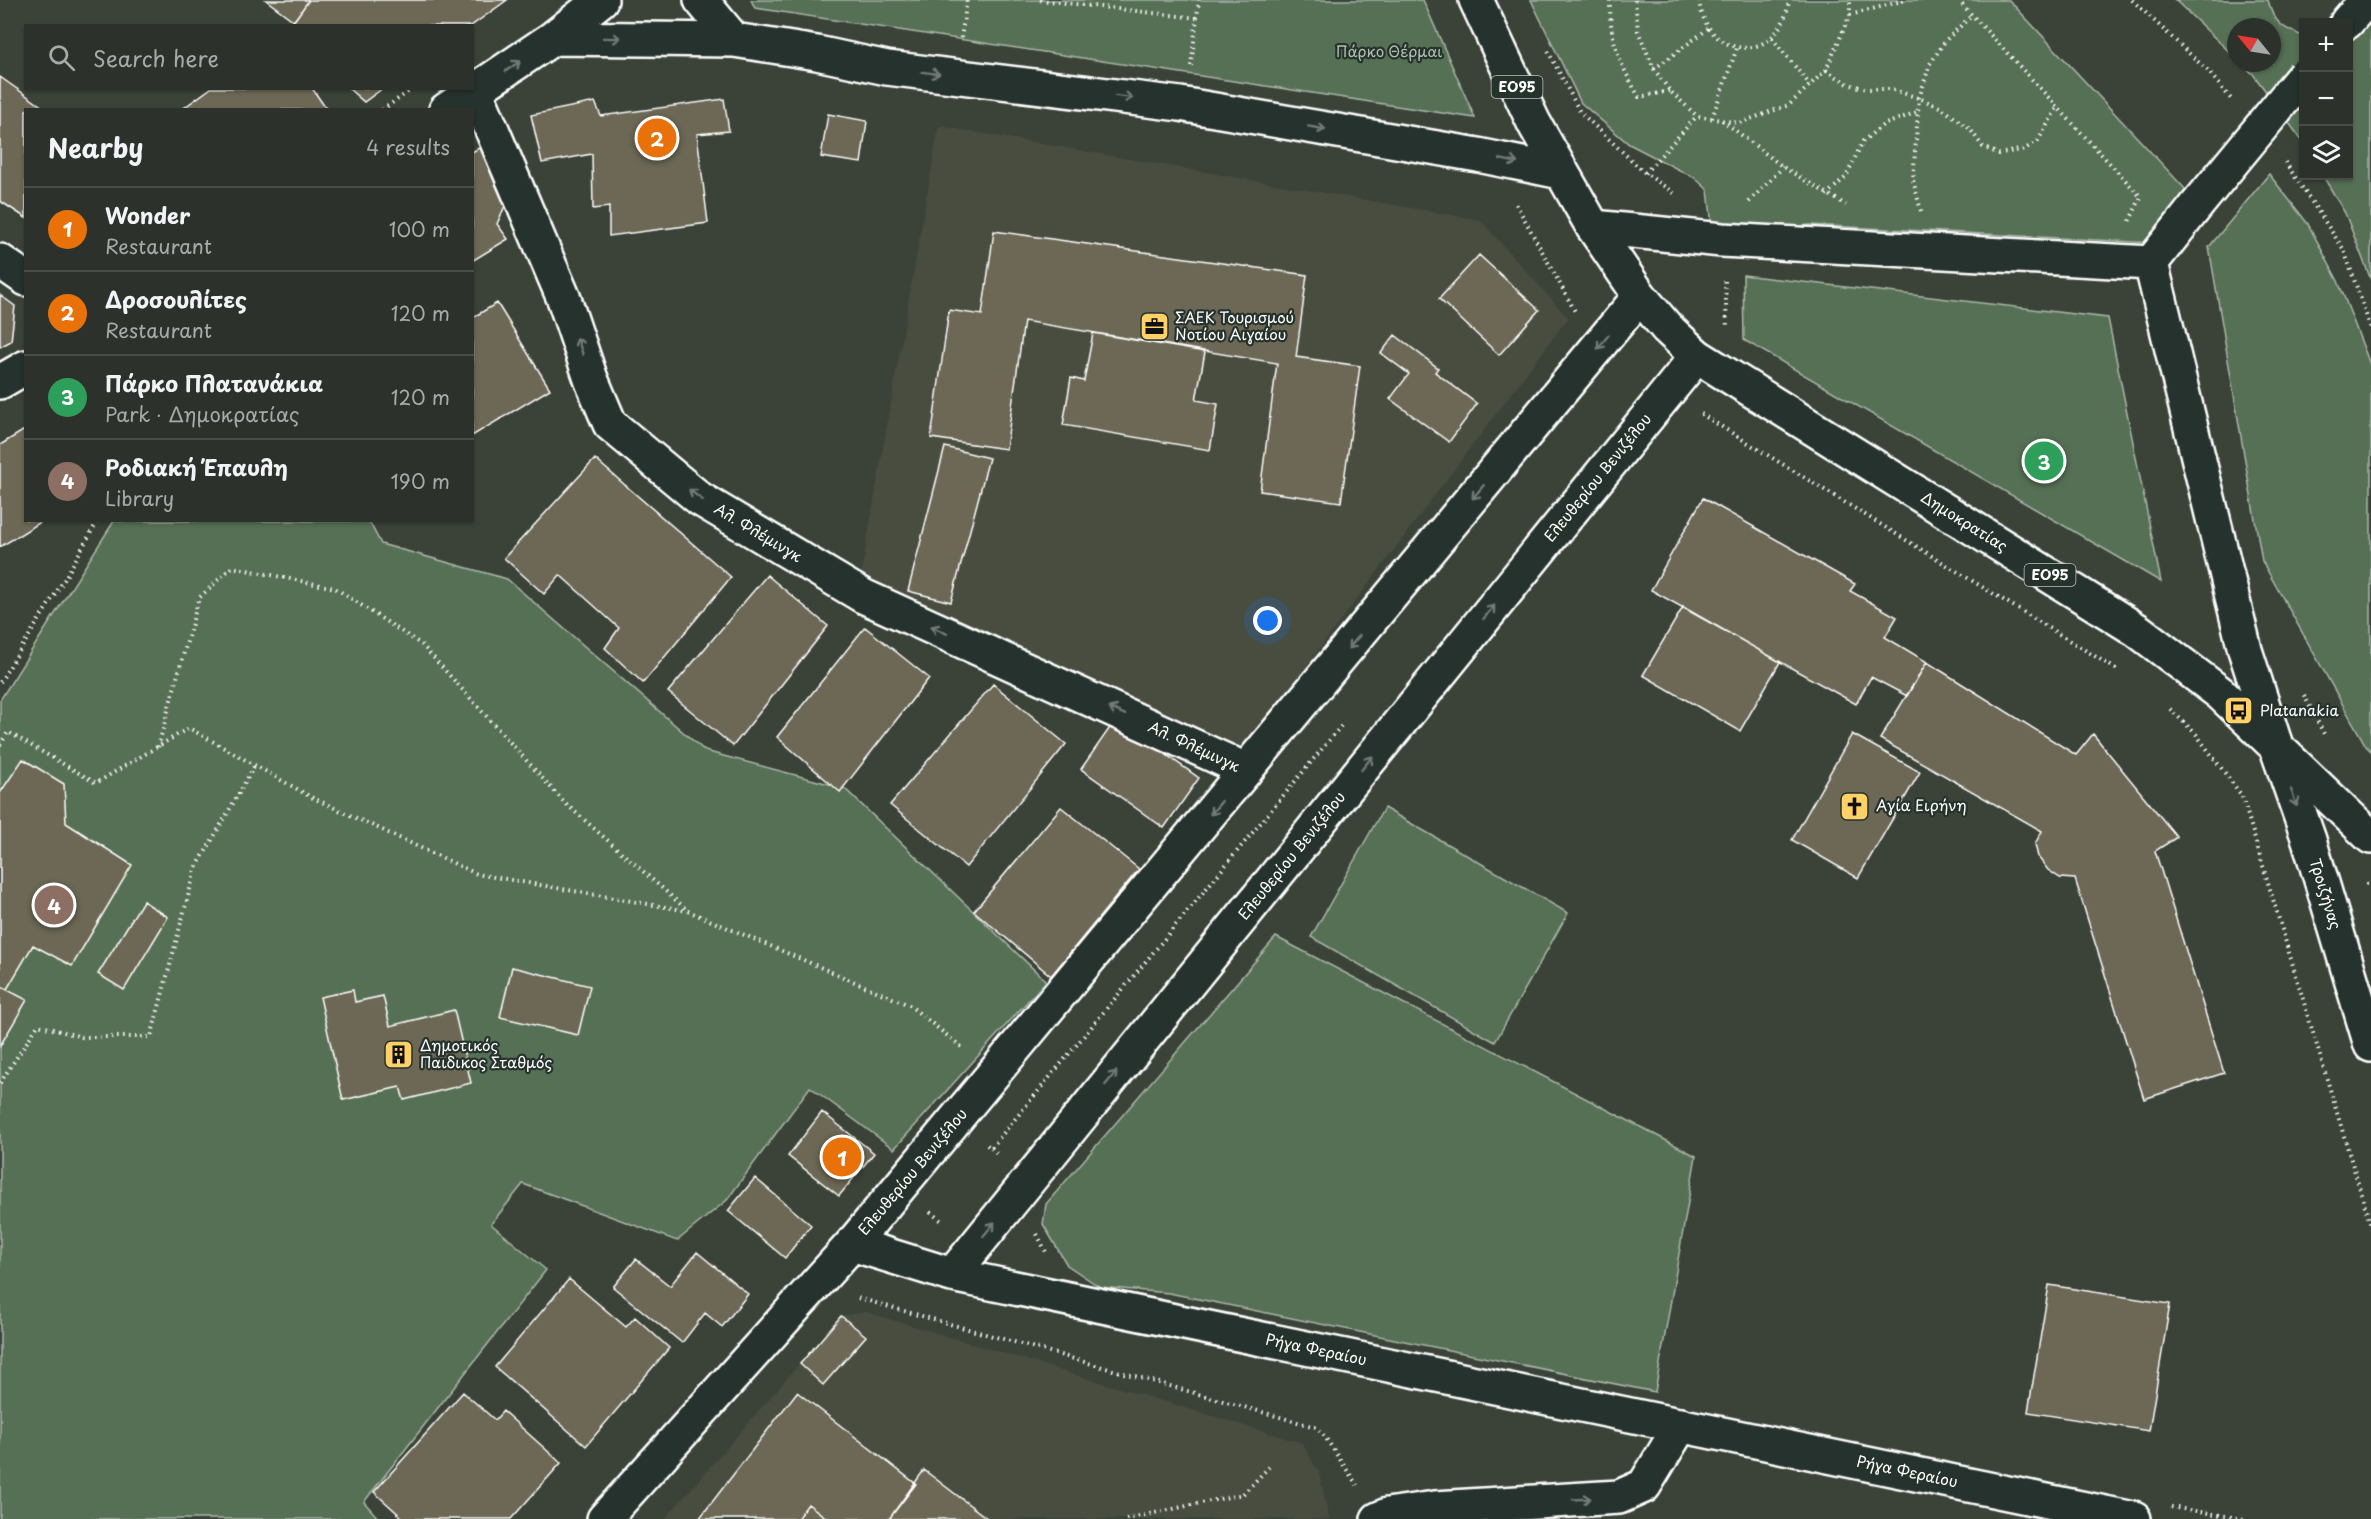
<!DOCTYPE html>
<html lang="en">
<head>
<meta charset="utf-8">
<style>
	body { margin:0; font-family:"Playpen Sans",sans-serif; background:#343a33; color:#f1f3f6 }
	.controls { position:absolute; right:18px; top:18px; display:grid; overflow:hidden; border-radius:0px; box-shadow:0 2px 4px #0004 }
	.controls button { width:54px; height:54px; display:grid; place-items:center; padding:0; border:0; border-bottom:2px solid #484d47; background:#2c322b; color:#f1f3f6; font:30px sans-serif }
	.compass { position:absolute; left:2227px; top:18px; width:54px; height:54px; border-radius:50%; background:#2c322b; box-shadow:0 2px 4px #0004; rotate:300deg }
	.you { position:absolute; left:1268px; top:621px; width:21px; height:21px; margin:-15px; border:4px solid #fff; border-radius:50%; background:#1a73e8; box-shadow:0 0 0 9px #1a73e833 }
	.badge { display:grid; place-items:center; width:39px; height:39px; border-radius:50%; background:#ffd166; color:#fff; font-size:20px; font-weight:700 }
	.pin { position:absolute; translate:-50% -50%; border:3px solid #fff; box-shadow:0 2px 6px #0006 }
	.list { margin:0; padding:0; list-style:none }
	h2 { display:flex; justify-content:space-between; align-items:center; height:78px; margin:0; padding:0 24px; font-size:26px }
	h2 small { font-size:20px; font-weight:400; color:#a6aaa9 }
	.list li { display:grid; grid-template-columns:39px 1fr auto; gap:18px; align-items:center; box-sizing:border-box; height:84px; padding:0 24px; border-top:2px solid #484d47 }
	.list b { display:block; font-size:22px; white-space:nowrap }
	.list p { margin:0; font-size:20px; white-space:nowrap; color:#a6aaa9 }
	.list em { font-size:20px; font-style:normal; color:#a6aaa9 }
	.icon { flex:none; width:33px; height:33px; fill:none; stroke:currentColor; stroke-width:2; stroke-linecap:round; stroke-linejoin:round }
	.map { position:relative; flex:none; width:2371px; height:1519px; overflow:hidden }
	.search { position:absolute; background:#2c322b; box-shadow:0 2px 4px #0004; left:24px; top:24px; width:450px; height:66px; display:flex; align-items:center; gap:15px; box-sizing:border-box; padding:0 21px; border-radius:0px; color:#a6aaa9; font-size:22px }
	.panel { position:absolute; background:#2c322b; box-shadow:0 2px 4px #0004; left:24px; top:108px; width:450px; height:414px; border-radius:0px }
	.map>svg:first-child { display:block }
	.built { fill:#4a4e41 }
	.green { fill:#577056; stroke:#abb8aa; stroke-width:1.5 }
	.building { fill:#6c6855; stroke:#fff; stroke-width:1.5 }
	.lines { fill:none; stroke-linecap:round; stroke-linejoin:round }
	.pedestrian-casing { stroke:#fff; stroke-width:38 }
	.minor-casing { stroke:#fff; stroke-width:38 }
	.tertiary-casing { stroke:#fff; stroke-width:38 }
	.primary-casing { stroke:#fff; stroke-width:38 }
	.path { stroke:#fff; stroke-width:4; stroke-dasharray:1.5 4.5; stroke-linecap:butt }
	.pedestrian { stroke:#26332d; stroke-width:33 }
	.minor { stroke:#26332d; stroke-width:33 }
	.tertiary { stroke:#26332d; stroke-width:33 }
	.primary { stroke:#26332d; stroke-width:33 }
	.pedestrian-bridge-casing { stroke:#fff; stroke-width:38; stroke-linecap:butt }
	.pedestrian-bridge { stroke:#26332d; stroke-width:33 }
	.oneway { stroke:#727a76 }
	.labels { text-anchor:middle; stroke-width:4.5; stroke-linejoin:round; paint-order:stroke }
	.shield { fill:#26332d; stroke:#bec2c0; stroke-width:1.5 }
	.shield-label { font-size:14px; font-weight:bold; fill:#fff }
	.park-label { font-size:15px; fill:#b3bfb3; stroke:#26332d }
	.poi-label { font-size:15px; fill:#fff; stroke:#26332d; text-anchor:start }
	.street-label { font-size:15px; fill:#fff; stroke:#26332d }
</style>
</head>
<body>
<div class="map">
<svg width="2371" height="1519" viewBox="0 0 2371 1519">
	<rect width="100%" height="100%" fill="#3b4339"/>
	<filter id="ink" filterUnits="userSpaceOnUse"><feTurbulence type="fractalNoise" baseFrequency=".0167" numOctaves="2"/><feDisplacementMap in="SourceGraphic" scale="12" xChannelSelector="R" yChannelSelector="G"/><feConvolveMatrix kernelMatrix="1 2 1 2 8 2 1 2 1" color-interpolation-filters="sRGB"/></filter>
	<g filter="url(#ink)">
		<path class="built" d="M939 126 1480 220 1568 318 1244 749 861 576Z
			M866 1312 1302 1443 1319 1473 1329 1519H665L841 1316Z"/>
		<path class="green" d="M751 0H1423L1475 118 755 8Z
			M1531 0H2009L2187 191 2154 243 1810 225 1713 235 1708 190 1695 178 1629 144 1581 103Z
			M2175 0H2268C2274 22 2281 28 2303 36V142L2253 74 2241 63H2272V27H2236V58Z
			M2371 6V280L2345 213 2323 176H2348V22Z
			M2269 174 2308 224 2338 281 2371 367V751L2366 746 2262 561 2209 247Z
			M1743 275 2108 318 2161 582 1744 340Z
			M114 521H369L381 544 507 579 705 751 844 788 1046 981 894 1149 810 1087 727 1200 677 1241 523 1184 491 1224 546 1270 364 1502 379 1519H0V700Z
			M1384 808 1568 913 1495 1042 1311 937Z
			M1276 937 1696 1156 1655 1392 1169 1293 1100 1287 1067 1265 1043 1224 1046 1204Z"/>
		<path class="building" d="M266 0H309L294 21Z
			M309 0H507L471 26H290Z
			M0 77 47 110H26V218L0 201Z
			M211 88H312L327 110H181Z
			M348 88H383L364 102Z
			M724 99 729 131 697 134 708 223 609 236V207L593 209 592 154 542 163 531 115 595 102 601 116Z
			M828 114 867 121 861 163 821 157Z
			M493 140 516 181 497 224 508 239 472 261V152Z
			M994 231 1307 275 1296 357 1360 366 1341 502 1260 491 1277 363 1024 321 1006 449 931 438 949 310 982 315Z
			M1479 255 1539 310 1499 355 1439 299Z
			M0 295 15 306 11 341 0 347Z
			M497 303 550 389 472 436V318Z
			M1093 333 1205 352 1196 400 1218 404 1210 450 1063 425 1071 378 1084 381Z
			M1395 335 1438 368 1435 372 1477 404 1449 442 1390 399 1409 374 1381 353Z
			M26 429V520H44L0 547V445Z
			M945 447 989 458 951 602 908 591Z
			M595 459 731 577 643 683 605 648 619 628 560 575 544 594 504 558Z
			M1703 498 1855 584 1850 591 1897 617 1885 637 1927 662 1907 696 1871 677 1856 704 1651 590Z
			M767 575 828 626 733 746 668 692Z
			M1683 607 1780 662 1740 731 1643 675Z
			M865 627 929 678 840 792 777 737Z
			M1927 662 2076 755 2093 734 2177 837 2155 851 2224 1073 2144 1099 2075 879 2060 878 2048 870 2038 857 2035 844 2042 831 1880 739Z
			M993 684 1066 744 966 867 890 805Z
			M1116 719 1199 778 1164 828 1081 769Z
			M1852 734 1920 772 1858 878 1792 840Z
			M23 759 64 784 66 823 132 865 72 966 33 945 7 989 0 986V793Z
			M1061 807 1139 869 1051 976 974 911Z
			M143 901 168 917 124 990 98 974Z
			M512 967 590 986 578 1035 500 1017Z
			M0 986 27 1000 0 1046Z
			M353 990 355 1002 383 996 390 1026 454 1010 471 1083 404 1100 400 1087 343 1100 320 997Z
			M822 1112 874 1153 839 1196 788 1156Z
			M755 1178 811 1225 785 1258 728 1211Z
			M697 1252 748 1294 722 1327 705 1313 682 1343 613 1287 636 1259 670 1286Z
			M569 1279 626 1327 635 1317 669 1348 586 1446 495 1367Z
			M2049 1285 2170 1304 2149 1431 2028 1412Z
			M841 1316 866 1336 823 1385 800 1364Z
			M463 1392 495 1420 503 1411 561 1463 511 1519H404L374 1492Z
			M797 1392 916 1484 889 1519H828L808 1504 797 1519H699Z
			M924 1470 988 1519H889Z
			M808 1504 828 1519H797Z"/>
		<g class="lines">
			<defs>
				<path id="pedestrian" d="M2347 22 2365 1
					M2197 205 2151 263 2245 650 2275 743
					M1593 227 1722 240 2151 263"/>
				<path id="minor" d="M476 92 564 299 591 379 610 424 700 499 863 596 1246 770
					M0 261 26 279
					M1378 1519 1387 1515 1435 1508 1619 1497 1644 1486 1681 1425"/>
				<path id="tertiary" d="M701 0 734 40
					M553 38 734 40 817 53 887 68 1180 104 1478 155 1561 172
					M446 110 553 38 601 0
					M0 382 26 367
					M2275 743 2309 840 2371 1045
					M852 1244 952 1275 2134 1519
					M952 1275 1697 356
					M604 1519 852 1244 1640 296"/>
				<path id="primary" d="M1476 0 1534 123 1593 227 1640 296 1667 328 1697 356 2137 630 2220 693 2371 837"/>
			</defs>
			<use href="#pedestrian" class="pedestrian-casing"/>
			<use href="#minor" class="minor-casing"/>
			<use href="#tertiary" class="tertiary-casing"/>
			<use href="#primary" class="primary-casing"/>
			<path class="path" d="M1040 0 1197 18
				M1610 0C1609 39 1620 64 1639 97L1670 91
				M1635 0 1638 31 1654 69 1670 91 1697 116 1739 123 1789 105 1826 70 1850 15V0
				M1699 0C1706 60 1780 67 1789 0
				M1958 0 2141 197 2129 222
				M2132 0 2208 71 2231 99
				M1850 15 1906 0
				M961 38 967 0
				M1772 38 1810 85
				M1548 51 1580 112 1645 173 1674 193
				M1191 66 1199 0
				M1654 69 1709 28
				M1826 70 1848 84 1867 89H1890L1919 98 1942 108 1970 129 1983 147 1999 154 2025 149 2038 141 2058 106
				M382 110 411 90
				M1712 118 1737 48
				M1722 120 1783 167 1846 205
				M2285 162 2344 250 2371 329
				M1645 173 1697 116
				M1826 195 1846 177 1863 141 1883 125 1917 112
				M1749 202 1783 167
				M1516 204 1576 313
				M1921 211 1913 180 1919 98 1930 64 1946 40 1972 15
				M1725 281 1727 328
				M1701 414 2119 671
				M0 682 64 580 98 520
				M2304 695 2324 734
				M2170 709 2196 734 2242 796 2371 1226
				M0 745 8 732 96 783 189 728 311 797 477 874 688 911 909 1005 964 1049
				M158 747 199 598 232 567 335 588 422 645 564 802 687 910
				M2366 883 2371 887
				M0 1083 38 1025 82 1037H151L195 870 255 765
				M987 1145 991 1148 1341 726
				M991 1148 998 1155
				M930 1212 943 1222
				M1037 1234 1047 1254
				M858 1298 1315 1427 1323 1434 1357 1485
				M2171 1507 2244 1519
				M1126 1519 1243 1494 1269 1467"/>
			<use href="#pedestrian" class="pedestrian"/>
			<use href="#minor" class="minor"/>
			<use href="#tertiary" class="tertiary"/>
			<use href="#primary" class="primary"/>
			<defs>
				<path id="pedestrian-bridge" d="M2197 205 2304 75"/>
			</defs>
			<use href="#pedestrian-bridge" class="pedestrian-bridge-casing"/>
			<use href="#pedestrian-bridge" class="pedestrian-bridge"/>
		</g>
		<defs><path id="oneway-shaft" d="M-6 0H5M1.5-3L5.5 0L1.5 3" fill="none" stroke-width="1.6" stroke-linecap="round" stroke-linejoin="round" transform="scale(1.5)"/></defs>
		<g class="oneway">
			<use href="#oneway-shaft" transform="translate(612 38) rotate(1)"/>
			<use href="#oneway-shaft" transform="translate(513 66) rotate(-35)"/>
			<use href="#oneway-shaft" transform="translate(931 73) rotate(7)"/>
			<use href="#oneway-shaft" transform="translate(1124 97) rotate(7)"/>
			<use href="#oneway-shaft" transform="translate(1317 128) rotate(10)"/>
			<use href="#oneway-shaft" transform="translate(1509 161) rotate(12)"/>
			<use href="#oneway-shaft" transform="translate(1603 342) rotate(129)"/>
			<use href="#oneway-shaft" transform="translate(580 346) rotate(-108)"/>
			<use href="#oneway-shaft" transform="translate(1478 492) rotate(130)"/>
			<use href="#oneway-shaft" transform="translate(696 495) rotate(-142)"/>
			<use href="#oneway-shaft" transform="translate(1489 612) rotate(-51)"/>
			<use href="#oneway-shaft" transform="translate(939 630) rotate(-155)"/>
			<use href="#oneway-shaft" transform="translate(1354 642) rotate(130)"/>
			<use href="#oneway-shaft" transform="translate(1117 711) rotate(-155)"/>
			<use href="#oneway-shaft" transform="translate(1367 763) rotate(-51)"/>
			<use href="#oneway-shaft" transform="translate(2294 798) rotate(71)"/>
			<use href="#oneway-shaft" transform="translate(1216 808) rotate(130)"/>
			<use href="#oneway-shaft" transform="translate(1111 1078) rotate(-51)"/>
			<use href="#oneway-shaft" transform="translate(989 1229) rotate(-51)"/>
			<use href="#oneway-shaft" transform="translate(1582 1499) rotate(-3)"/>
		</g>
	</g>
	<defs>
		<symbol id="office-square" viewBox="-11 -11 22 22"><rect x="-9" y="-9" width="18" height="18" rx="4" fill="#ffd166" stroke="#26332d"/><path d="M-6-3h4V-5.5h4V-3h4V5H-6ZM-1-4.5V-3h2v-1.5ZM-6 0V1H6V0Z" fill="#111"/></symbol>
		<symbol id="bus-square" viewBox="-11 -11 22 22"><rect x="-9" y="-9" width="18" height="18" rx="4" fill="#ffd166" stroke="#26332d"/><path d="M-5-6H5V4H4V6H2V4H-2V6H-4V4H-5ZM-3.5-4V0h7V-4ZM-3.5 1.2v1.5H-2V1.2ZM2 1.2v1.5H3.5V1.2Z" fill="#111"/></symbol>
		<symbol id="church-square" viewBox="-11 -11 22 22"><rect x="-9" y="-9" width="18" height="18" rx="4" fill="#ffd166" stroke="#26332d"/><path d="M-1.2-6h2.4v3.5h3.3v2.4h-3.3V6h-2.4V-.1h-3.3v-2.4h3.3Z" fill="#111"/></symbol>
		<symbol id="building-square" viewBox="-11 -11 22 22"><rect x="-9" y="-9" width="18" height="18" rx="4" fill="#ffd166" stroke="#26332d"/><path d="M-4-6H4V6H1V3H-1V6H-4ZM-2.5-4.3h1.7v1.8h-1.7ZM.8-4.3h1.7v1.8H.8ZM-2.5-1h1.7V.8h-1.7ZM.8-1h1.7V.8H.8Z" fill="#111"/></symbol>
	</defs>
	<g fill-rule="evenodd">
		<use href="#office-square" x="1138" y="310" width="33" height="33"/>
		<use href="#bus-square" x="2222" y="694" width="33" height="33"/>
		<use href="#church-square" x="1838" y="790" width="33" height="33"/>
		<use href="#building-square" x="382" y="1038" width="33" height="33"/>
	</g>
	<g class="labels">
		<g class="shield">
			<rect x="1491.5" y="76" width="51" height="22" rx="4.5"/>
			<rect x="2024.5" y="564" width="51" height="22" rx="4.5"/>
		</g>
		<g class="shield-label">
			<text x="1517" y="92">ΕΟ95</text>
			<text x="2050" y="580">ΕΟ95</text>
		</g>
		<g class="park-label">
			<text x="1389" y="57">Πάρκο Θέρμαι</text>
		</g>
		<g class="poi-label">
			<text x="1175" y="323">ΣΑΕΚ Τουρισμού<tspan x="1175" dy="17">Νοτίου Αιγαίου</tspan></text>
			<text x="2260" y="716">Platanakia</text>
			<text x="1876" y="811">Αγία Ειρήνη</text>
			<text x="420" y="1051">Δημοτικός<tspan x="420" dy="17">Παιδικος Σταθμός</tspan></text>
		</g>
		<g class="street-label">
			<text transform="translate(1598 478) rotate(-51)" y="5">Ελευθερίου Βενιζέλου</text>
			<text transform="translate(1964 522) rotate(32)" y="5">Δημοκρατίας</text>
			<text transform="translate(758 533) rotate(31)" y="5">Αλ. Φλέμινγκ</text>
			<text transform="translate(1194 747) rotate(25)" y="5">Αλ. Φλέμινγκ</text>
			<text transform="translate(1292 856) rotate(-51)" y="5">Ελευθερίου Βενιζέλου</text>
			<text transform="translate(2325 894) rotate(73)" y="5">Τροιζήνας</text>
			<text transform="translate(913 1172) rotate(-50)" y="5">Ελευθερίου Βενιζέλου</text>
			<text transform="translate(1316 1350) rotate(12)" y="5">Ρήγα Φεραίου</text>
			<text transform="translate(1907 1472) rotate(12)" y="5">Ρήγα Φεραίου</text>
		</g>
	</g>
</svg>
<div class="controls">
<button>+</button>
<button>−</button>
<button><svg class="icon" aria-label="layers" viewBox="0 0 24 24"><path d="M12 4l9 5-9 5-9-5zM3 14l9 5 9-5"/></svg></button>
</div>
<svg class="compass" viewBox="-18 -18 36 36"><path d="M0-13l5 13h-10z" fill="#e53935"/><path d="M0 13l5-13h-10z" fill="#a6aaa9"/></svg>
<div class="you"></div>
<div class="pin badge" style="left:842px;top:1157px;background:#e8710a">1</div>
<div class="pin badge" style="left:657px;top:138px;background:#e8710a">2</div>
<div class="pin badge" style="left:2044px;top:461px;background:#2e9e5b">3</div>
<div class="pin badge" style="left:54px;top:905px;background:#8d6e63">4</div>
<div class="search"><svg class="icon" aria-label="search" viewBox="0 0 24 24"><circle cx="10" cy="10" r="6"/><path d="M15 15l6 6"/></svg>Search here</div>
<section class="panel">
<h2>Nearby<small>4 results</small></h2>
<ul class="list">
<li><span class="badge" style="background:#e8710a">1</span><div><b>Wonder</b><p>Restaurant</p></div><em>100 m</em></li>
<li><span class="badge" style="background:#e8710a">2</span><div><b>Δροσουλίτες</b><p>Restaurant</p></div><em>120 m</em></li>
<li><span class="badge" style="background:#2e9e5b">3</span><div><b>Πάρκο Πλατανάκια</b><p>Park · Δημοκρατίας</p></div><em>120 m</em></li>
<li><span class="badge" style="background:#8d6e63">4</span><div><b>Ροδιακή Έπαυλη</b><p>Library</p></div><em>190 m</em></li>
</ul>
</section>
</div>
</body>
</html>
